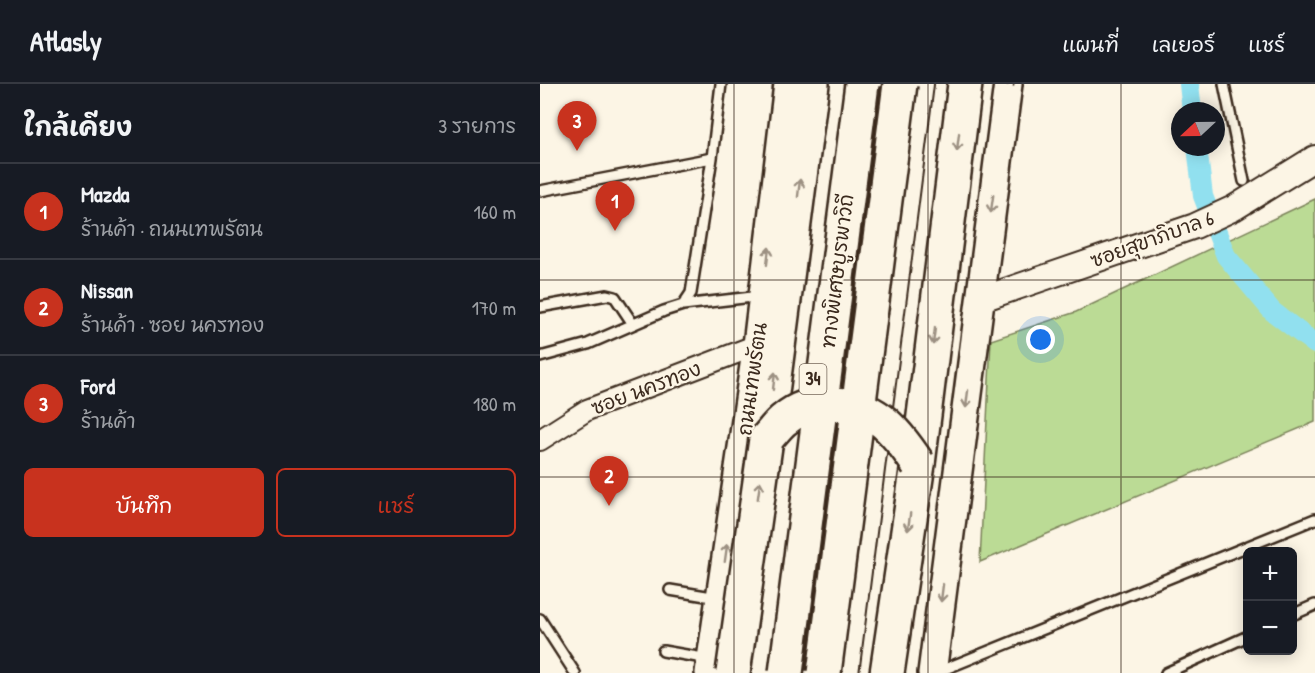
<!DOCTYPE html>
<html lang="th">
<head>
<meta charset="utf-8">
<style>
	body { margin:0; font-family:"Patrick Hand","Playpen Sans Thai",sans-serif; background:#242831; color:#f1f3f6 }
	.controls { position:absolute; right:18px; bottom:18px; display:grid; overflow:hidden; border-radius:9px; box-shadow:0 3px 15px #0003 }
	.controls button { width:54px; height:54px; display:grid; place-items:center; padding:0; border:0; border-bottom:2px solid #363941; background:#171b24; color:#f1f3f6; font:30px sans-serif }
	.compass { position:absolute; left:631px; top:18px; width:54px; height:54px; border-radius:50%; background:#171b24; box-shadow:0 3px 15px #0003; rotate:248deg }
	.you { position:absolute; left:501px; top:256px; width:21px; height:21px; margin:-15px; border:4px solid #fff; border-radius:50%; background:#1a73e8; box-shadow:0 0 0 9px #1a73e833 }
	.badge { display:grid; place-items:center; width:39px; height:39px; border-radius:50%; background:#c8321e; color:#fff; font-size:20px; font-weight:700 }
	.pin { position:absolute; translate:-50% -50px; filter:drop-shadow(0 2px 3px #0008) }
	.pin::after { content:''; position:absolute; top:32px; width:21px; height:18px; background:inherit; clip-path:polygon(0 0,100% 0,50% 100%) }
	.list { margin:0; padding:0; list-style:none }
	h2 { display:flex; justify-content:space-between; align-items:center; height:78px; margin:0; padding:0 24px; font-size:26px }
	h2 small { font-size:20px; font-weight:400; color:#9ea1a6 }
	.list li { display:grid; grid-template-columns:39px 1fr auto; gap:18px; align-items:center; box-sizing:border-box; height:96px; padding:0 24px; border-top:2px solid #363941 }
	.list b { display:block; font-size:22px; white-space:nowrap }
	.list p { margin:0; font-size:20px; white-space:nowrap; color:#9ea1a6 }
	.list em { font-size:20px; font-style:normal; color:#9ea1a6 }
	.actions { display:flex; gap:12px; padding:18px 24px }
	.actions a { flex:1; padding:14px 0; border:2px solid #c8321e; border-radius:9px; text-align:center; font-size:21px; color:#c8321e }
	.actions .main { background:#c8321e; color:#fff }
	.map { position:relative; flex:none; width:775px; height:589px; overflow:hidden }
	header { display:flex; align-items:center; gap:36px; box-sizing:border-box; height:84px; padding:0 30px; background:#171b24; border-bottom:2px solid #363941 }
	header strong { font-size:28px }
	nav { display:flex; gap:33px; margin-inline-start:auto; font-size:21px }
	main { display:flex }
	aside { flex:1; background:#171b24 }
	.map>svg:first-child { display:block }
	.green { fill:#bbdb95; stroke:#7b825a; stroke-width:1.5 }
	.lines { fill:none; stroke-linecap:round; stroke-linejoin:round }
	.canal { stroke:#91e0ef; stroke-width:20 }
	.service-casing { stroke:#3b2a1e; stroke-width:14 }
	.minor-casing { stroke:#3b2a1e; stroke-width:24 }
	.tertiary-casing { stroke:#3b2a1e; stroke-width:28 }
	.secondary-casing { stroke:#3b2a1e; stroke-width:32 }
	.trunk-casing { stroke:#3b2a1e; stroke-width:36 }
	.motorway-casing { stroke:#3b2a1e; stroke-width:38 }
	.service { stroke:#fcf5e5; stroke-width:9 }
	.minor { stroke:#fcf5e5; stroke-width:20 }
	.tertiary { stroke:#fcf5e5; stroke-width:24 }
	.secondary { stroke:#fcf5e5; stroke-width:27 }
	.trunk { stroke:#fcf5e5; stroke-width:32 }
	.motorway { stroke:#fcf5e5; stroke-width:33 }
	.motorway-bridge-casing { stroke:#3b2a1e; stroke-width:38; stroke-linecap:butt }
	.path-bridge { stroke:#3b2a1e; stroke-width:3; stroke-dasharray:1.5 4.5; stroke-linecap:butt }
	.motorway-bridge { stroke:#fcf5e5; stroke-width:33 }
	.oneway { stroke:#9c9082 }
	.grid { fill:none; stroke:#3b2a1e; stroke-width:1.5; stroke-opacity:0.55 }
	.labels { text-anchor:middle; stroke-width:4.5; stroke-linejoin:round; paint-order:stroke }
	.shield { fill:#fcf5e5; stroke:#75675a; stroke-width:1.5 }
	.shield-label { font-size:18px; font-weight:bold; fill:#3b2a1e }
	.street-label { font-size:20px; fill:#3b2a1e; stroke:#fcf5e5 }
</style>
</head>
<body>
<header>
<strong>Atlasly</strong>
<nav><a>แผนที่</a><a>เลเยอร์</a><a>แชร์</a></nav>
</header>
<main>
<aside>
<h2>ใกล้เคียง<small>3 รายการ</small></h2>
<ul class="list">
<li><span class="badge">1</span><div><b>Mazda</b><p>ร้านค้า · ถนนเทพรัตน</p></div><em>160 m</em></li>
<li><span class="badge">2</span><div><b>Nissan</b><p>ร้านค้า · ซอย นครทอง</p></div><em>170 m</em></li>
<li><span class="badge">3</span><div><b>Ford</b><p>ร้านค้า</p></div><em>180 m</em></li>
</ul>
<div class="actions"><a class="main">บันทึก</a><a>แชร์</a></div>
</aside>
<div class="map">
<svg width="775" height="589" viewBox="0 0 775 589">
	<rect width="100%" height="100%" fill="#fcf5e5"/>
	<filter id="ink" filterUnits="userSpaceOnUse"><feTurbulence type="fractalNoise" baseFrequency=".0167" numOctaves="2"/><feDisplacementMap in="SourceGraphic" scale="12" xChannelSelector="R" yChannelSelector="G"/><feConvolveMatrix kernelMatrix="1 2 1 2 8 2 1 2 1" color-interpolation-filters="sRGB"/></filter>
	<g filter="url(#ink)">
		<path class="green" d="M775 115V338L440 478 451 256 536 228Z"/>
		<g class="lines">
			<path class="canal" d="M649 0 652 27
				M657 63 663 112 686 172 732 227 775 260"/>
			<defs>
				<path id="service" d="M684 0 704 97
					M0 107 172 74
					M143 221 221 212
					M0 223 67 211 75 213 93 240
					M0 273 48 260 124 227 143 221 151 209 172 74 181 0
					M130 506 178 514
					M752 531 775 521
					M0 535 35 589
					M123 567 169 575
					M395 589 775 435
					M626 589 708 552"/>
				<path id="minor" d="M0 356 47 326 217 261"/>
				<path id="tertiary" d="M439 216 655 142 694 124 775 74"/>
				<path id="secondary" d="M169 589 217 261 248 0
					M392 589 468 0"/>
				<path id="trunk" d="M302 589 377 0"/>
				<path id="motorway" d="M226 355 272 0
					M347 589 378 380 425 0"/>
			</defs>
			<use href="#service" class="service-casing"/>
			<use href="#minor" class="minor-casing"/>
			<use href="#tertiary" class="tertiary-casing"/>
			<use href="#secondary" class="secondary-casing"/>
			<use href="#trunk" class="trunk-casing"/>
			<use href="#motorway" class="motorway-casing"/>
			<use href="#service" class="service"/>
			<use href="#minor" class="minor"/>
			<use href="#tertiary" class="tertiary"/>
			<use href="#secondary" class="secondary"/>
			<use href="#trunk" class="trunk"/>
			<use href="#motorway" class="motorway"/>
			<defs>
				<path id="motorway-bridge" d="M193 589 226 355C232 349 238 340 245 335 257 325 272 320 287 320 333 318 355 345 378 380
					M246 589 322 0
					M284 589 360 0"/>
			</defs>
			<use href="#motorway-bridge" class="motorway-bridge-casing"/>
			<path class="path-bridge" d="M467 0 478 2"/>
			<use href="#motorway-bridge" class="motorway-bridge"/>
		</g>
		<defs><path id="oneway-shaft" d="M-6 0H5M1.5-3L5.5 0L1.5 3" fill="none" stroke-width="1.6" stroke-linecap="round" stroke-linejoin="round" transform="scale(1.5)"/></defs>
		<g class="oneway">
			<use href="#oneway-shaft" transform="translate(418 58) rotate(97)"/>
			<use href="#oneway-shaft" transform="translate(259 104) rotate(-83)"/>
			<use href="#oneway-shaft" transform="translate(452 120) rotate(98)"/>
			<use href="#oneway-shaft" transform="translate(228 172) rotate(-83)"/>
			<use href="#oneway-shaft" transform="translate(394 252) rotate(97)"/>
			<use href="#oneway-shaft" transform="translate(234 297) rotate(-83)"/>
			<use href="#oneway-shaft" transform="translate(427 315) rotate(97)"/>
			<use href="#oneway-shaft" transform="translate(219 406) rotate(-82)"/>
			<use href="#oneway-shaft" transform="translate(369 438) rotate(98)"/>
			<use href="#oneway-shaft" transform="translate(186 469) rotate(-82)"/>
			<use href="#oneway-shaft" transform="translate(402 509) rotate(97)"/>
		</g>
	</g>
	<path class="grid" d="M194 0V589M388 0V589M581 0V589M0 196H775M0 393H775"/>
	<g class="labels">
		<rect class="shield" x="259.5" y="280" width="27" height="30" rx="4.5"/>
		<g class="shield-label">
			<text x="273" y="301">34</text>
		</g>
		<g class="street-label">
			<text transform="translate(612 155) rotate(-20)" y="7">ซอยสุขาภิบาล 6</text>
			<text transform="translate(297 187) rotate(-83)" y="7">ทางพิเศษบูรพาวิถี</text>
			<text transform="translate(212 295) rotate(-82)" y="7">ถนนเทพรัตน</text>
			<text transform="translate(106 304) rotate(-21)" y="7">ซอย นครทอง</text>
		</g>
	</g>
</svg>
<div class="controls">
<button>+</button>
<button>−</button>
</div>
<svg class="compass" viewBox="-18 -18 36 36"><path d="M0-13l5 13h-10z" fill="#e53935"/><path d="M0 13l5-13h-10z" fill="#9ea1a6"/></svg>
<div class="you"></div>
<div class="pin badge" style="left:75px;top:147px">1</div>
<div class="pin badge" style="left:69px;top:422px">2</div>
<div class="pin badge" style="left:37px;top:67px">3</div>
</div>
</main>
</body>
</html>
